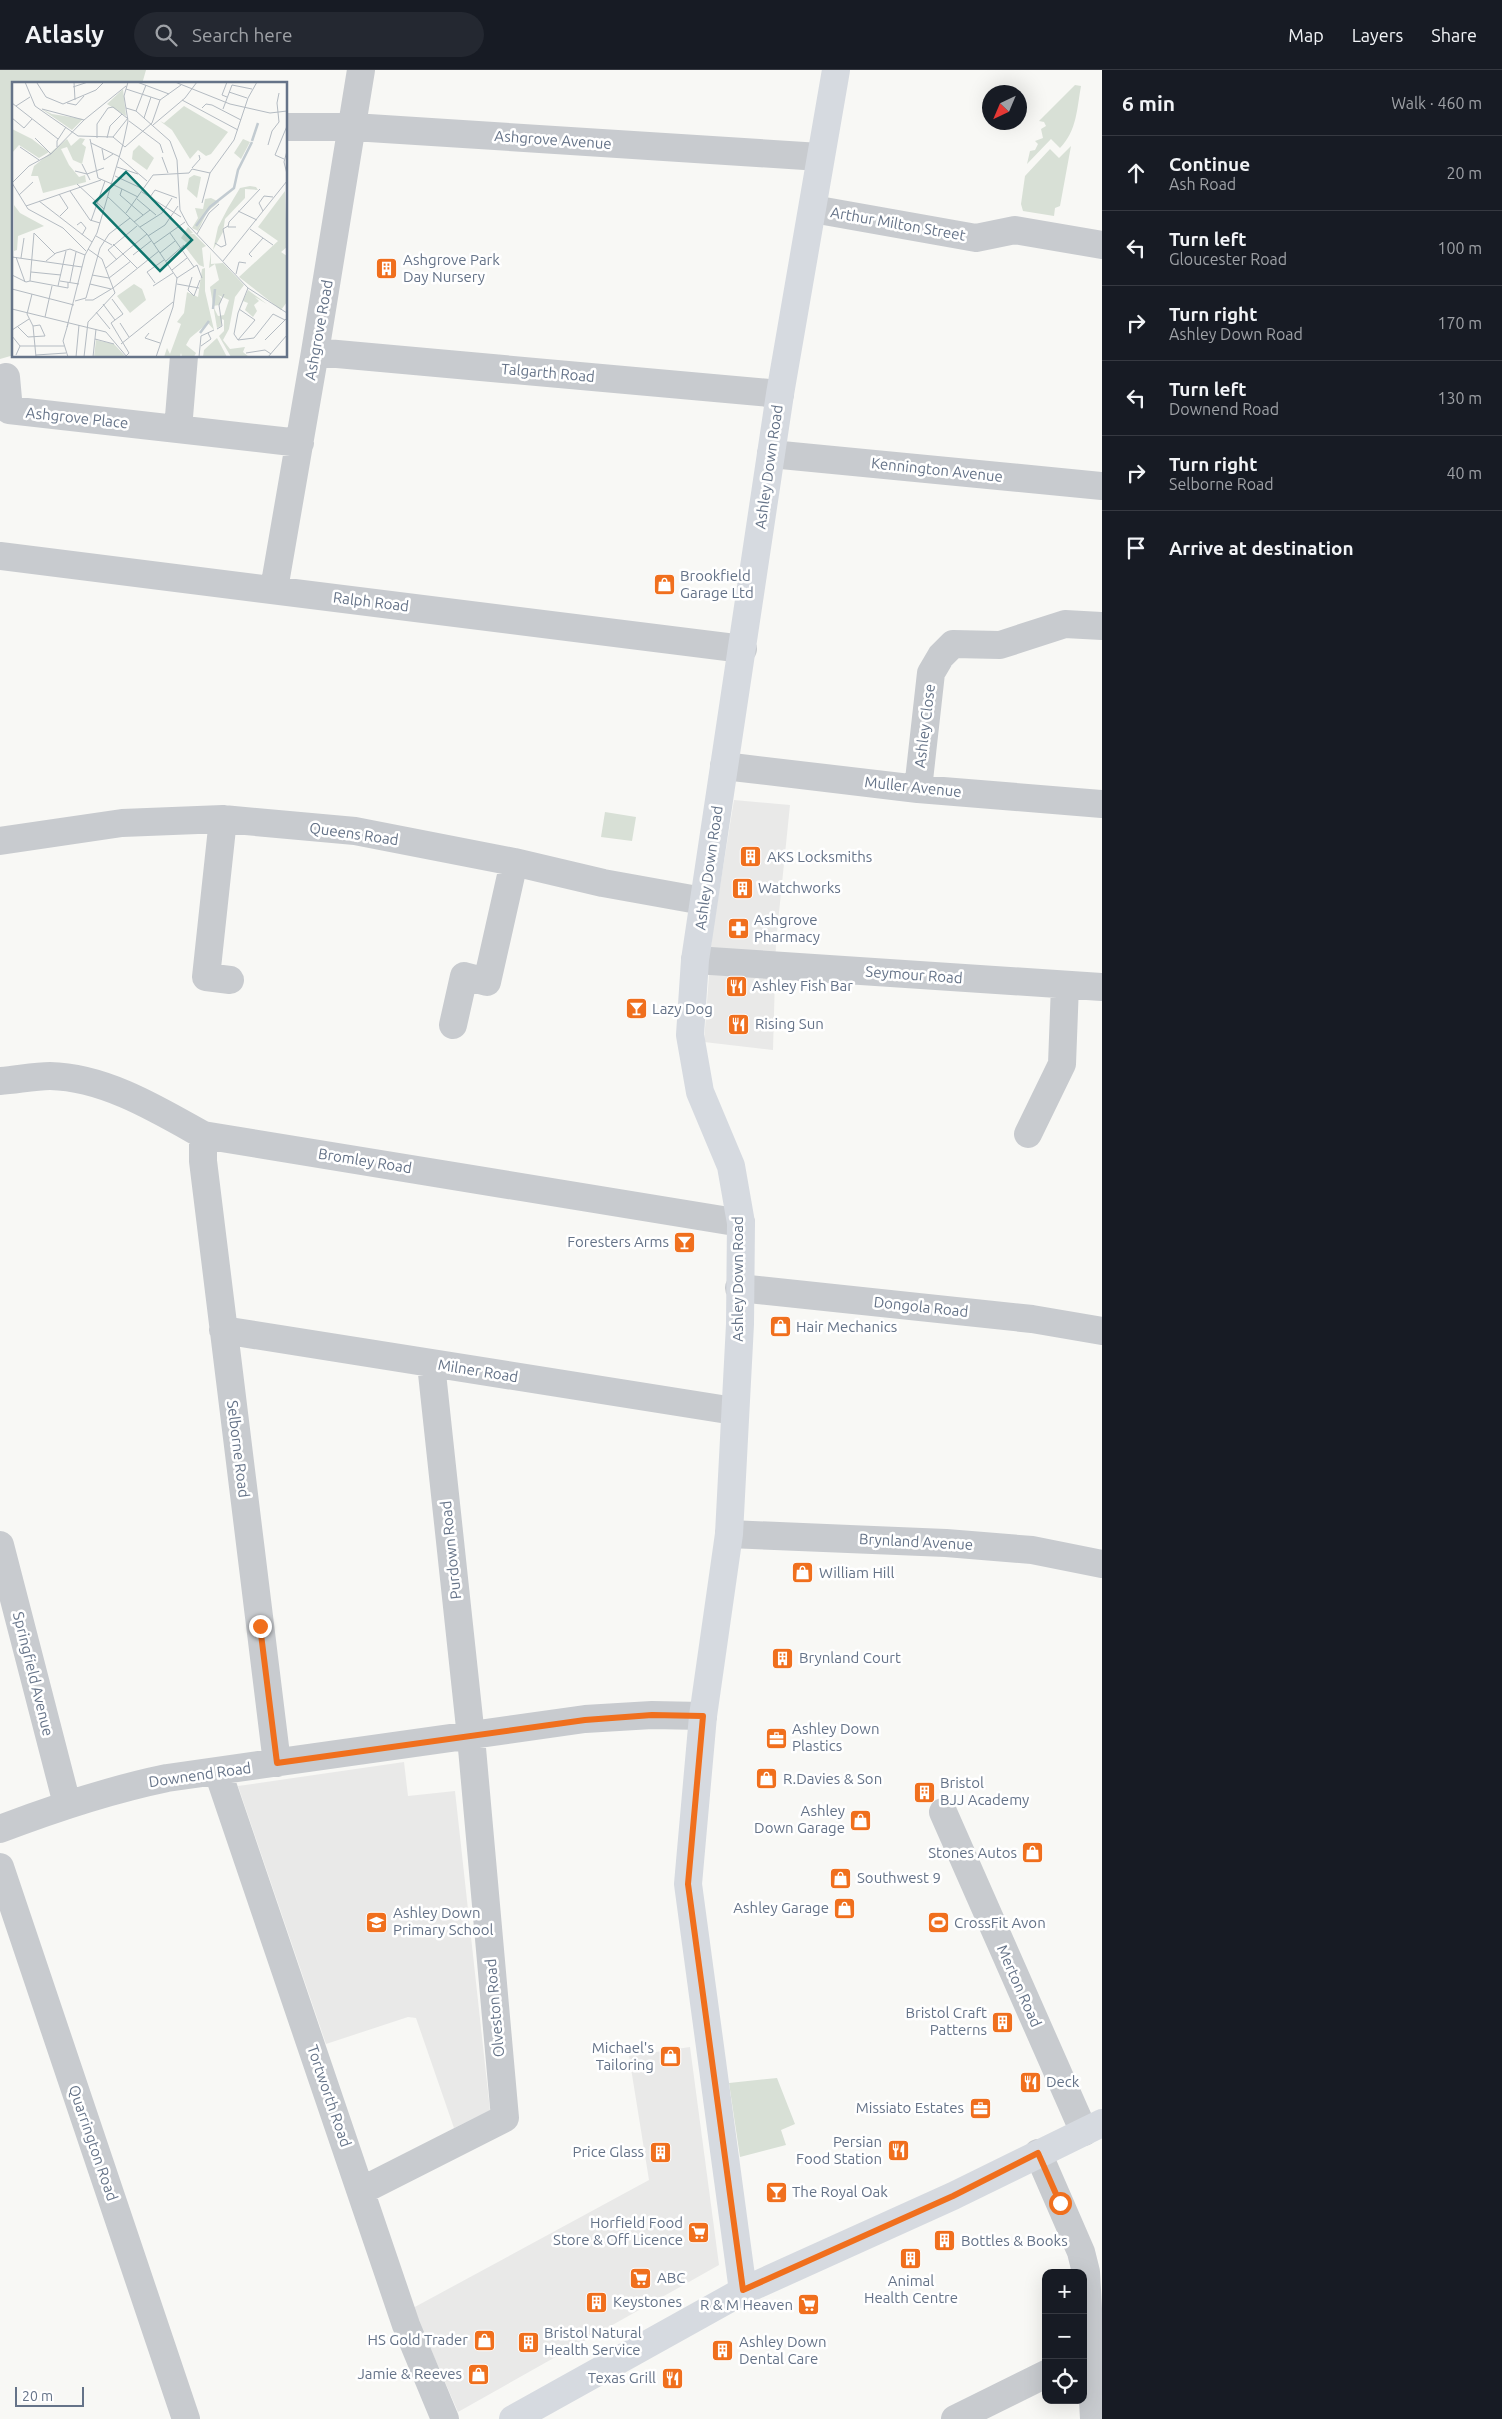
<!DOCTYPE html>
<html lang="en">
<head>
<meta charset="utf-8">
<style>
	body { margin:0; font-family:Ubuntu,sans-serif; background:#242831; color:#f1f3f6 }
	.controls { position:absolute; right:15px; bottom:15px; display:grid; overflow:hidden; border-radius:10px; box-shadow:0 5px 20px #0002 }
	.controls button { width:45px; height:45px; display:grid; place-items:center; padding:0; border:0; border-bottom:1px solid #363941; background:#171b24; color:#f1f3f6; font:25px sans-serif }
	.compass { position:absolute; left:982px; top:15px; width:45px; height:45px; border-radius:50%; background:#171b24; box-shadow:0 5px 20px #0002; rotate:224deg }
	.scale { position:absolute; left:15px; bottom:12px; width:69px; box-sizing:border-box; padding-left:5px; border:2px solid #657388; border-top:0; font-size:14px; line-height:18px; white-space:nowrap; color:#657388; -webkit-text-stroke:4px #fff; paint-order:stroke }
	.stop { position:absolute; width:15px; height:15px; margin:-11px; border:4px solid #f06f1d; border-radius:50%; background:#fff }
	.stop.end { background:#f06f1d; border-color:#fff; box-shadow:0 1px 5px #0008 }
	.list { margin:0; padding:0; list-style:none }
	h2 { display:flex; justify-content:space-between; align-items:center; height:65px; margin:0; padding:0 20px; font-size:21px }
	h2 small { font-size:16px; font-weight:400; color:#9ea1a6 }
	.list li { display:grid; grid-template-columns:32px 1fr auto; gap:15px; align-items:center; box-sizing:border-box; height:75px; padding:0 20px; border-top:1px solid #363941 }
	.list b { display:block; font-size:19px; white-space:nowrap }
	.list p { margin:0; font-size:16px; white-space:nowrap; color:#9ea1a6 }
	.list em { font-size:16px; font-style:normal; color:#9ea1a6 }
	.icon { flex:none; width:28px; height:28px; fill:none; stroke:currentColor; stroke-width:2; stroke-linecap:round; stroke-linejoin:round }
	.map { position:relative; flex:none; width:1102px; height:2349px; overflow:hidden }
	header { display:flex; align-items:center; gap:30px; box-sizing:border-box; height:70px; padding:0 25px; background:#171b24; border-bottom:1px solid #363941 }
	header strong { font-size:24px }
	nav { display:flex; gap:28px; margin-inline-start:auto; font-size:18px }
	.search { width:350px; height:45px; background:#242831; display:flex; align-items:center; gap:12px; box-sizing:border-box; padding:0 18px; border-radius:28px; color:#9ea1a6; font-size:19px }
	main { display:flex }
	aside { flex:1; background:#171b24 }
	.map>svg:first-child { display:block }
	.built { fill:#e9e9e8 }
	.green { fill:#d8e0d6 }
	.lines { fill:none; stroke-linecap:round; stroke-linejoin:round }
	.minor { stroke:#c8cbcf; stroke-width:28 }
	.major { stroke:#d6dae0; stroke-width:28 }
	.route { stroke:#f06f1d; stroke-width:6 }
	.labels { text-anchor:middle; stroke-width:5; stroke-linejoin:round; paint-order:stroke }
	.street-label { font-size:15px; fill:#657388; stroke:#fff }
	.poi-label { font-size:15px; fill:#657388; stroke:#fff; text-anchor:start }
	.inset-river { fill:none; stroke:#c2cbd1; stroke-width:2.5 }
	.inset-road { fill:none; stroke:#b4bbc2; stroke-width:1 }
	.view { fill:#0f766e; fill-opacity:0.15; stroke:#0f766e; stroke-width:2.5 }
	.inset-edge { fill:none; stroke:#657388; stroke-width:2.5 }
</style>
</head>
<body>
<header>
<strong>Atlasly</strong>
<div class="search"><svg class="icon" aria-label="search" viewBox="0 0 24 24"><circle cx="10" cy="10" r="6"/><path d="M15 15l6 6"/></svg>Search here</div>
<nav><a>Map</a><a>Layers</a><a>Share</a></nav>
</header>
<main>
<div class="map">
<svg width="1102" height="2349" viewBox="0 0 1102 2349">
	<rect width="100%" height="100%" fill="#f8f8f5"/>
	<path class="built" d="M734 730 790 735 776 872 773 980 704 972 712 865Z
		M404 1692 408 1726 455 1721 490 2040 454 2058 416 1948 408 1947 326 1974 238 1716Z
		M690 1977 719 2195 458 2342 413 2238 649 2110 629 1986Z"/>
	<path class="green" d="M0 0H146L142 14H14V285L0 289Z
		M1075 15 1081 16C1077 38 1077 61 1060 78L1051 69 1027 94 1030 81 1035 80 1038 74 1035 71 1043 68 1041 59 1046 56 1044 52 1039 51Z
		M1071 76 1060 136 1055 138 1054 146 1023 141 1021 134 1025 106 1050 79 1059 88Z
		M605 742 636 747 632 771 601 767Z
		M777 2008 795 2054 781 2060 786 2075 740 2087 729 2013Z"/>
	<g class="lines">
		<path class="minor" d="M286 57H353L820 87
			M813 139 976 168 1015 160 1102 175
			M315 282 780 324
			M6 307 9 340 300 373
			M178 359 184 286
			M771 384 1102 416
			M0 486 743 579
			M274 519 315 282 361 0
			M724 696 918 719 1102 734
			M918 719 931 603 941 586 953 574 1000 575 1065 554 1102 556
			M223 749 206 907 230 910
			M0 771 122 753 223 749 355 761 514 792 603 813 703 831
			M695 890 1102 917
			M453 955 464 906 487 912 514 792
			M0 1011C16 1010 34 1006 50 1006 104 1007 157 1039 203 1065L741 1153
			M1028 1064 1062 994 1065 915
			M203 1065V1091L277 1693
			M739 1218 1032 1249 1102 1261
			M223 1260 734 1341
			M729 1464 946 1473 1032 1480 1102 1494
			M0 1475 67 1734
			M218 1702 406 2255 445 2349
			M943 1742 1084 2062
			M0 1759C55 1738 109 1720 167 1708L585 1649 652 1645 703 1646
			M0 1797 186 2349
			M1038 2083 1081 2182 1086 2202 1094 2349
			M361 2121 505 2048 471 1667 431 1294
			M955 2349 1046 2304"/>
		<path class="major" d="M743 2221 688 1814 703 1646 729 1464 740 1254 741 1153 731 1096 700 1022 690 965 695 890 780 324 836 0
			M513 2349 743 2221 953 2126 1102 2053"/>
	</g>
	<g class="lines">
		<path class="route" d="M260 1556 277 1693 585 1650 652 1645 703 1646 688 1814 743 2220 953 2126 1038 2083 1060 2133"/>
	</g>
	<defs>
		<symbol id="building-square" viewBox="-11 -11 22 22"><rect x="-9" y="-9" width="18" height="18" rx="4" fill="#f06f1d" stroke="#fff"/><path d="M-4-6H4V6H1V3H-1V6H-4ZM-2.5-4.3h1.7v1.8h-1.7ZM.8-4.3h1.7v1.8H.8ZM-2.5-1h1.7V.8h-1.7ZM.8-1h1.7V.8H.8Z" fill="#fff"/></symbol>
		<symbol id="shop-square" viewBox="-11 -11 22 22"><rect x="-9" y="-9" width="18" height="18" rx="4" fill="#f06f1d" stroke="#fff"/><path d="M-5-2.5h2.3a2.7 3.5 0 0 1 5.4 0H5L5.5 6h-11ZM-1.5-2.5h3a1.5 2.3 0 0 0-3 0Z" fill="#fff"/></symbol>
		<symbol id="pharmacy-square" viewBox="-11 -11 22 22"><rect x="-9" y="-9" width="18" height="18" rx="4" fill="#f06f1d" stroke="#fff"/><path d="M-2-6h4v4h4v4h-4v4h-4v-4h-4v-4h4Z" fill="#fff"/></symbol>
		<symbol id="restaurant-square" viewBox="-11 -11 22 22"><rect x="-9" y="-9" width="18" height="18" rx="4" fill="#f06f1d" stroke="#fff"/><path d="M-5-6h1v4h1v-4h1v4h1v-4h1v5L-1.5 .5V6h-2V.5L-5-1ZM5-6V6H3V1.5H1.5Q1.5-4 5-6Z" fill="#fff"/></symbol>
		<symbol id="bar-square" viewBox="-11 -11 22 22"><rect x="-9" y="-9" width="18" height="18" rx="4" fill="#f06f1d" stroke="#fff"/><path d="M-6-5H6L.8 .8V4.5H3.5V6h-7V4.5H-.8V.8Z" fill="#fff"/></symbol>
		<symbol id="office-square" viewBox="-11 -11 22 22"><rect x="-9" y="-9" width="18" height="18" rx="4" fill="#f06f1d" stroke="#fff"/><path d="M-6-3h4V-5.5h4V-3h4V5H-6ZM-1-4.5V-3h2v-1.5ZM-6 0V1H6V0Z" fill="#fff"/></symbol>
		<symbol id="school-square" viewBox="-11 -11 22 22"><rect x="-9" y="-9" width="18" height="18" rx="4" fill="#f06f1d" stroke="#fff"/><path d="M0-5L7-2L0 1L-7-2ZM-4 1L0 2.5L4 1V4Q0 6-4 4Z" fill="#fff"/></symbol>
		<symbol id="stadium-square" viewBox="-11 -11 22 22"><rect x="-9" y="-9" width="18" height="18" rx="4" fill="#f06f1d" stroke="#fff"/><path d="M0-5a6.5 5 0 1 0 0 10a6.5 5 0 1 0 0-10ZM-3.5-1.8h7v3.6h-7Z" fill="#fff"/></symbol>
		<symbol id="supermarket-square" viewBox="-11 -11 22 22"><rect x="-9" y="-9" width="18" height="18" rx="4" fill="#f06f1d" stroke="#fff"/><path d="M-6-5.5h2.5l.6 2H6L4.5 2H-2.5L-4.4-4H-6ZM-1.5 3.2a1.3 1.3 0 1 0 .1 0ZM3 3.2a1.3 1.3 0 1 0 .1 0Z" fill="#fff"/></symbol>
	</defs>
	<g fill-rule="evenodd">
		<use href="#building-square" x="374" y="186" width="25" height="25"/>
		<use href="#shop-square" x="652" y="502" width="25" height="25"/>
		<use href="#building-square" x="738" y="774" width="25" height="25"/>
		<use href="#building-square" x="730" y="806" width="25" height="25"/>
		<use href="#pharmacy-square" x="726" y="846" width="25" height="25"/>
		<use href="#restaurant-square" x="724" y="904" width="25" height="25"/>
		<use href="#bar-square" x="624" y="926" width="25" height="25"/>
		<use href="#restaurant-square" x="726" y="942" width="25" height="25"/>
		<use href="#bar-square" x="672" y="1160" width="25" height="25"/>
		<use href="#shop-square" x="768" y="1244" width="25" height="25"/>
		<use href="#shop-square" x="790" y="1490" width="25" height="25"/>
		<use href="#building-square" x="770" y="1576" width="25" height="25"/>
		<use href="#office-square" x="764" y="1656" width="25" height="25"/>
		<use href="#shop-square" x="754" y="1696" width="25" height="25"/>
		<use href="#building-square" x="912" y="1710" width="25" height="25"/>
		<use href="#shop-square" x="848" y="1738" width="25" height="25"/>
		<use href="#shop-square" x="1020" y="1770" width="25" height="25"/>
		<use href="#shop-square" x="828" y="1796" width="25" height="25"/>
		<use href="#shop-square" x="832" y="1826" width="25" height="25"/>
		<use href="#school-square" x="364" y="1840" width="25" height="25"/>
		<use href="#stadium-square" x="926" y="1840" width="25" height="25"/>
		<use href="#building-square" x="990" y="1940" width="25" height="25"/>
		<use href="#shop-square" x="658" y="1974" width="25" height="25"/>
		<use href="#restaurant-square" x="1018" y="2000" width="25" height="25"/>
		<use href="#office-square" x="968" y="2026" width="25" height="25"/>
		<use href="#restaurant-square" x="886" y="2068" width="25" height="25"/>
		<use href="#building-square" x="648" y="2070" width="25" height="25"/>
		<use href="#bar-square" x="764" y="2110" width="25" height="25"/>
		<use href="#supermarket-square" x="686" y="2150" width="25" height="25"/>
		<use href="#building-square" x="932" y="2158" width="25" height="25"/>
		<use href="#building-square" x="898" y="2176" width="25" height="25"/>
		<use href="#supermarket-square" x="628" y="2196" width="25" height="25"/>
		<use href="#building-square" x="584" y="2220" width="25" height="25"/>
		<use href="#supermarket-square" x="796" y="2222" width="25" height="25"/>
		<use href="#shop-square" x="472" y="2258" width="25" height="25"/>
		<use href="#building-square" x="516" y="2260" width="25" height="25"/>
		<use href="#building-square" x="710" y="2268" width="25" height="25"/>
		<use href="#shop-square" x="466" y="2292" width="25" height="25"/>
		<use href="#restaurant-square" x="660" y="2296" width="25" height="25"/>
	</g>
	<g class="labels">
		<g class="street-label">
			<text transform="translate(553 70) rotate(4)" y="5">Ashgrove Avenue</text>
			<text transform="translate(898 154) rotate(10)" y="5">Arthur Milton Street</text>
			<text transform="translate(319 260) rotate(-80)" y="5">Ashgrove Road</text>
			<text transform="translate(548 303) rotate(5)" y="5">Talgarth Road</text>
			<text transform="translate(77 348) rotate(6)" y="5">Ashgrove Place</text>
			<text transform="translate(769 397) rotate(-82)" y="5">Ashley Down Road</text>
			<text transform="translate(937 400) rotate(6)" y="5">Kennington Avenue</text>
			<text transform="translate(371 532) rotate(7)" y="5">Ralph Road</text>
			<text transform="translate(925 656) rotate(-83)" y="5">Ashley Close</text>
			<text transform="translate(913 717) rotate(6)" y="5">Muller Avenue</text>
			<text transform="translate(354 764) rotate(8)" y="5">Queens Road</text>
			<text transform="translate(709 798) rotate(-82)" y="5">Ashley Down Road</text>
			<text transform="translate(914 905) rotate(4)" y="5">Seymour Road</text>
			<text transform="translate(365 1091) rotate(9)" y="5">Bromley Road</text>
			<text transform="translate(738 1209) rotate(-90)" y="5">Ashley Down Road</text>
			<text transform="translate(921 1237) rotate(6)" y="5">Dongola Road</text>
			<text transform="translate(478 1301) rotate(9)" y="5">Milner Road</text>
			<text transform="translate(238 1379) rotate(83)" y="5">Selborne Road</text>
			<text transform="translate(916 1472) rotate(3)" y="5">Brynland Avenue</text>
			<text transform="translate(451 1480) rotate(-96)" y="5">Purdown Road</text>
			<text transform="translate(33 1604) rotate(76)" y="5">Springfield Avenue</text>
			<text transform="translate(200 1705) rotate(-8)" y="5">Downend Road</text>
			<text transform="translate(1019 1916) rotate(66)" y="5">Merton Road</text>
			<text transform="translate(495 1938) rotate(-95)" y="5">Olveston Road</text>
			<text transform="translate(329 2026) rotate(71)" y="5">Tortworth Road</text>
			<text transform="translate(93 2073) rotate(71)" y="5">Quarrington Road</text>
		</g>
		<g class="poi-label">
			<text x="403" y="195">Ashgrove Park<tspan x="403" dy="17">Day Nursery</tspan></text>
			<text x="680" y="511">Brookfield<tspan x="680" dy="17">Garage Ltd</tspan></text>
			<text x="767" y="792">AKS Locksmiths</text>
			<text x="758" y="823">Watchworks</text>
			<text x="754" y="855">Ashgrove<tspan x="754" dy="17">Pharmacy</tspan></text>
			<text x="752" y="921">Ashley Fish Bar</text>
			<text x="652" y="944">Lazy Dog</text>
			<text x="755" y="959">Rising Sun</text>
			<text x="669" y="1177" text-anchor="end">Foresters Arms</text>
			<text x="796" y="1262">Hair Mechanics</text>
			<text x="819" y="1508">William Hill</text>
			<text x="799" y="1593">Brynland Court</text>
			<text x="792" y="1664">Ashley Down<tspan x="792" dy="17">Plastics</tspan></text>
			<text x="783" y="1714">R.Davies &amp; Son</text>
			<text x="940" y="1718">Bristol<tspan x="940" dy="17">BJJ Academy</tspan></text>
			<text x="845" y="1746" text-anchor="end">Ashley<tspan x="845" dy="17">Down Garage</tspan></text>
			<text x="1017" y="1788" text-anchor="end">Stones Autos</text>
			<text x="857" y="1813">Southwest 9</text>
			<text x="829" y="1843" text-anchor="end">Ashley Garage</text>
			<text x="393" y="1848">Ashley Down<tspan x="393" dy="17">Primary School</tspan></text>
			<text x="954" y="1858">CrossFit Avon</text>
			<text x="987" y="1948" text-anchor="end">Bristol Craft<tspan x="987" dy="17">Patterns</tspan></text>
			<text x="654" y="1983" text-anchor="end">Michael's<tspan x="654" dy="17">Tailoring</tspan></text>
			<text x="1046" y="2017">Deck</text>
			<text x="964" y="2043" text-anchor="end">Missiato Estates</text>
			<text x="882" y="2077" text-anchor="end">Persian<tspan x="882" dy="17">Food Station</tspan></text>
			<text x="644" y="2087" text-anchor="end">Price Glass</text>
			<text x="792" y="2127">The Royal Oak</text>
			<text x="683" y="2158" text-anchor="end">Horfield Food<tspan x="683" dy="17">Store &amp; Off Licence</tspan></text>
			<text x="961" y="2176">Bottles &amp; Books</text>
			<text x="657" y="2213">ABC</text>
			<text x="911" y="2216" text-anchor="middle">Animal<tspan x="911" dy="17">Health Centre</tspan></text>
			<text x="613" y="2237">Keystones</text>
			<text x="793" y="2240" text-anchor="end">R &amp; M Heaven</text>
			<text x="544" y="2268">Bristol Natural<tspan x="544" dy="17">Health Service</tspan></text>
			<text x="468" y="2275" text-anchor="end">HS Gold Trader</text>
			<text x="739" y="2277">Ashley Down<tspan x="739" dy="17">Dental Care</tspan></text>
			<text x="462" y="2309" text-anchor="end">Jamie &amp; Reeves</text>
			<text x="656" y="2313" text-anchor="end">Texas Grill</text>
		</g>
	</g>
	<g transform="translate(12 12)">
		<rect width="275" height="275" fill="#f8f8f5"/>
		<path d="M111 7 114 34 95 22ZM172 24 216 50 199 72 194 74 186 68 178 77 160 48 148 39 152 41ZM28 26 40 32 71 37 60 48ZM0 47 20 57 37 70 27 76 7 63 0 71ZM68 56 73 57 70 62 74 65 70 82 61 78 55 65 49 67 57 83 67 95 73 93 74 100 31 111 26 94H19L22 84 55 57 59 64ZM231 57 238 60 229 77 222 71ZM127 63 142 76 135 88 120 77 121 69ZM182 93 189 95 185 116 175 107 177 96ZM238 104 244 105 246 108 233 107V116L213 137 211 150 201 168 206 145 216 126 228 106ZM273 109 275 165 269 170 275 174V220L269 228 227 195 266 159 246 145ZM199 116 207 120 195 130 186 149 180 146 186 136 183 126 191 127 193 117ZM2 123 8 131 32 144 6 154 5 168 2 169ZM176 145 181 151 178 152H182L194 164 190 166 192 185 187 183 174 166 175 161 169 156ZM199 169V182L211 181 232 203 223 215 217 247 211 258 218 267 233 265 231 270 237 275H219L207 254 212 249V238L210 237 209 244 205 246 198 205 207 198 203 182 197 186ZM206 213 217 218 212 233 206 234 201 224 207 223 210 217ZM193 186V209L202 248 196 241 178 256 174 263 184 271 182 275H170L169 271 168 275H152L155 266 158 272 169 242 165 240 172 231 175 210 186 215 190 187ZM122 202 130 207 134 218 118 231 105 214ZM236 208 255 222 243 215 247 219 242 223 245 229 241 235 233 228 236 221 231 219ZM205 256 215 275H191L192 268ZM84 258 102 262 114 275H82Z" fill="#d8e0d6" fill-rule="evenodd"/>
		<path class="inset-river" d="M240 59 246 41M184 144 198 125 222 106 226 88 240 60M201 227 203 207M188 251 197 239"/>
		<path class="inset-road" d="M13 0 23 24 66 54 101 55 113 65M18 0H42M62 0 63 18M125 0 157 12M163 0 218 22 258 31 275 29M215 0 210 13 215 15M25 1 34 15 51 22 84 8 92 0M61 5 76 0M114 7 148 18M217 10 235 16M170 18 226 48M0 21 46 57M55 21 64 23 72 14M4 24 18 15M114 26 124 29 158 59 165 78 168 128 176 143 236 206 275 231M190 26 194 22 200 23 229 38M30 27 72 38M211 27 220 3 240 7M124 29 134 3M0 36 12 46 20 37M132 36 139 15M117 39 148 62 151 71M140 41 148 18 169 3M141 43 173 16 185 0M101 55 116 36M23 56 39 72M85 56V42L96 26 101 25 115 36M95 56 98 44 110 32M78 57 86 96 100 102M79 61 108 75M256 63 260 49 267 40 265 21 267 11M8 65 27 78M45 65V59L54 45M113 65 140 41M90 67 92 78 101 72M275 69 272 80 275 92M150 75 156 91M108 76 135 99M272 77 263 73 275 44M70 82 78 98M105 85 126 92M180 86 188 77 187 73M63 89 75 92 92 86M103 94 131 107M0 101 16 127 51 146 74 169M0 101 17 84 39 72 72 38 114 4M65 102 92 127M100 102 126 115M110 107 108 113 131 133M58 109 78 138 88 141M130 110 169 135M47 112 56 126 48 134M7 113 21 100M96 115 135 152 165 196 161 225 144 275M138 115 143 108 165 116M125 117 144 133M27 119 80 160M190 121 198 91 222 58 236 16 245 0M14 124 89 98M226 129 245 138M251 129 247 121 252 114 261 115M114 131 141 93 177 91 180 87 198 91M79 139 93 99M122 140 138 128M65 143 69 140 74 146 70 153M128 145 150 131 160 116M224 145H216L217 140 248 107M238 147 261 163M22 151 43 172M158 151 182 185M185 152 197 131 207 122M84 154 100 163M136 154 153 143 166 124M203 161 209 165 214 163 211 147 216 144M101 162 125 186M142 162 173 140M148 171 163 159M121 173 139 159M0 175 70 185M4 175 13 200M240 175 237 172 251 156M9 176 12 156M105 178 96 168 125 144M34 179 44 171 58 167 73 173M154 179 172 163M211 179 275 99M94 186 135 152M160 188 175 176M19 190 49 193M224 192 227 180 234 181M0 193 14 200M80 193 97 196 119 179M180 195 176 208 182 214 188 198M165 196 185 183 190 196M18 199 56 206V200M48 199 67 202M14 200 18 199 22 151M58 200 64 170M143 201 135 190 152 178M78 202 99 207M165 202 187 206M46 204 54 169M141 204 161 191M0 207 62 223M20 212 15 232 21 244 24 275M100 217 111 232 99 241 117 271 114 274M73 218H81L101 206 147 169M63 219 74 216 88 166 97 152 118 136M91 222 103 238M0 227 94 250 115 275M84 230 98 247M33 235 40 204M108 241 117 255M6 245 16 255 33 254 28 243 21 244M55 245 73 173 85 151 111 62 116 39 112 14 116 0M205 247 210 244 207 223 212 212M0 248 17 237M137 251 133 256 148 261M0 254 8 264 4 273M83 257 102 262M226 258 242 256 261 232 273 238M226 258 222 252 226 231 236 206M226 258 243 238 227 227M253 258 275 236M109 262 161 220M8 264H52M189 264 199 257 196 251M234 271 253 268 259 272M24 273 54 271M56 275 51 259 56 242M64 275 67 243M72 275 76 240 103 211 90 177 76 167M81 275 84 247M187 275 189 254 202 248M256 275 275 253"/>
		<path class="view" d="M114 90 180 158 148 189 82 121Z"/>
		<rect width="275" height="275" class="inset-edge"/>
	</g>
</svg>
<div class="controls">
<button>+</button>
<button>−</button>
<button><svg class="icon" aria-label="locate" viewBox="0 0 24 24"><circle cx="12" cy="12" r="6"/><path d="M12 2v4M12 18v4M2 12h4M18 12h4"/></svg></button>
</div>
<svg class="compass" viewBox="-18 -18 36 36"><path d="M0-13l5 13h-10z" fill="#e53935"/><path d="M0 13l5-13h-10z" fill="#9ea1a6"/></svg>
<div class="scale">20 m</div>
<div class="stop" style="left:1060px;top:2133px"></div>
<div class="stop end" style="left:260px;top:1556px"></div>
</div>
<aside>
<h2>6 min<small>Walk · 460 m</small></h2>
<ul class="list">
<li><svg class="icon" aria-label="ahead" viewBox="0 0 24 24"><path d="M12 20V5M6 11l6-6 6 6"/></svg><div><b>Continue</b><p>Ash Road</p></div><em>20 m</em></li>
<li><svg class="icon" aria-label="left" viewBox="0 0 24 24"><path d="M17 20v-9H6M10 6l-5 5 5 5"/></svg><div><b>Turn left</b><p>Gloucester Road</p></div><em>100 m</em></li>
<li><svg class="icon" aria-label="right" viewBox="0 0 24 24"><path d="M7 20v-9h11M14 6l5 5-5 5"/></svg><div><b>Turn right</b><p>Ashley Down Road</p></div><em>170 m</em></li>
<li><svg class="icon" aria-label="left" viewBox="0 0 24 24"><path d="M17 20v-9H6M10 6l-5 5 5 5"/></svg><div><b>Turn left</b><p>Downend Road</p></div><em>130 m</em></li>
<li><svg class="icon" aria-label="right" viewBox="0 0 24 24"><path d="M7 20v-9h11M14 6l5 5-5 5"/></svg><div><b>Turn right</b><p>Selborne Road</p></div><em>40 m</em></li>
<li><svg class="icon" aria-label="arrive" viewBox="0 0 24 24"><path d="M6 21V4h12l-3 4 3 4H6"/></svg><div><b>Arrive at destination</b></div></li>
</ul>
</aside>
</main>
</body>
</html>
